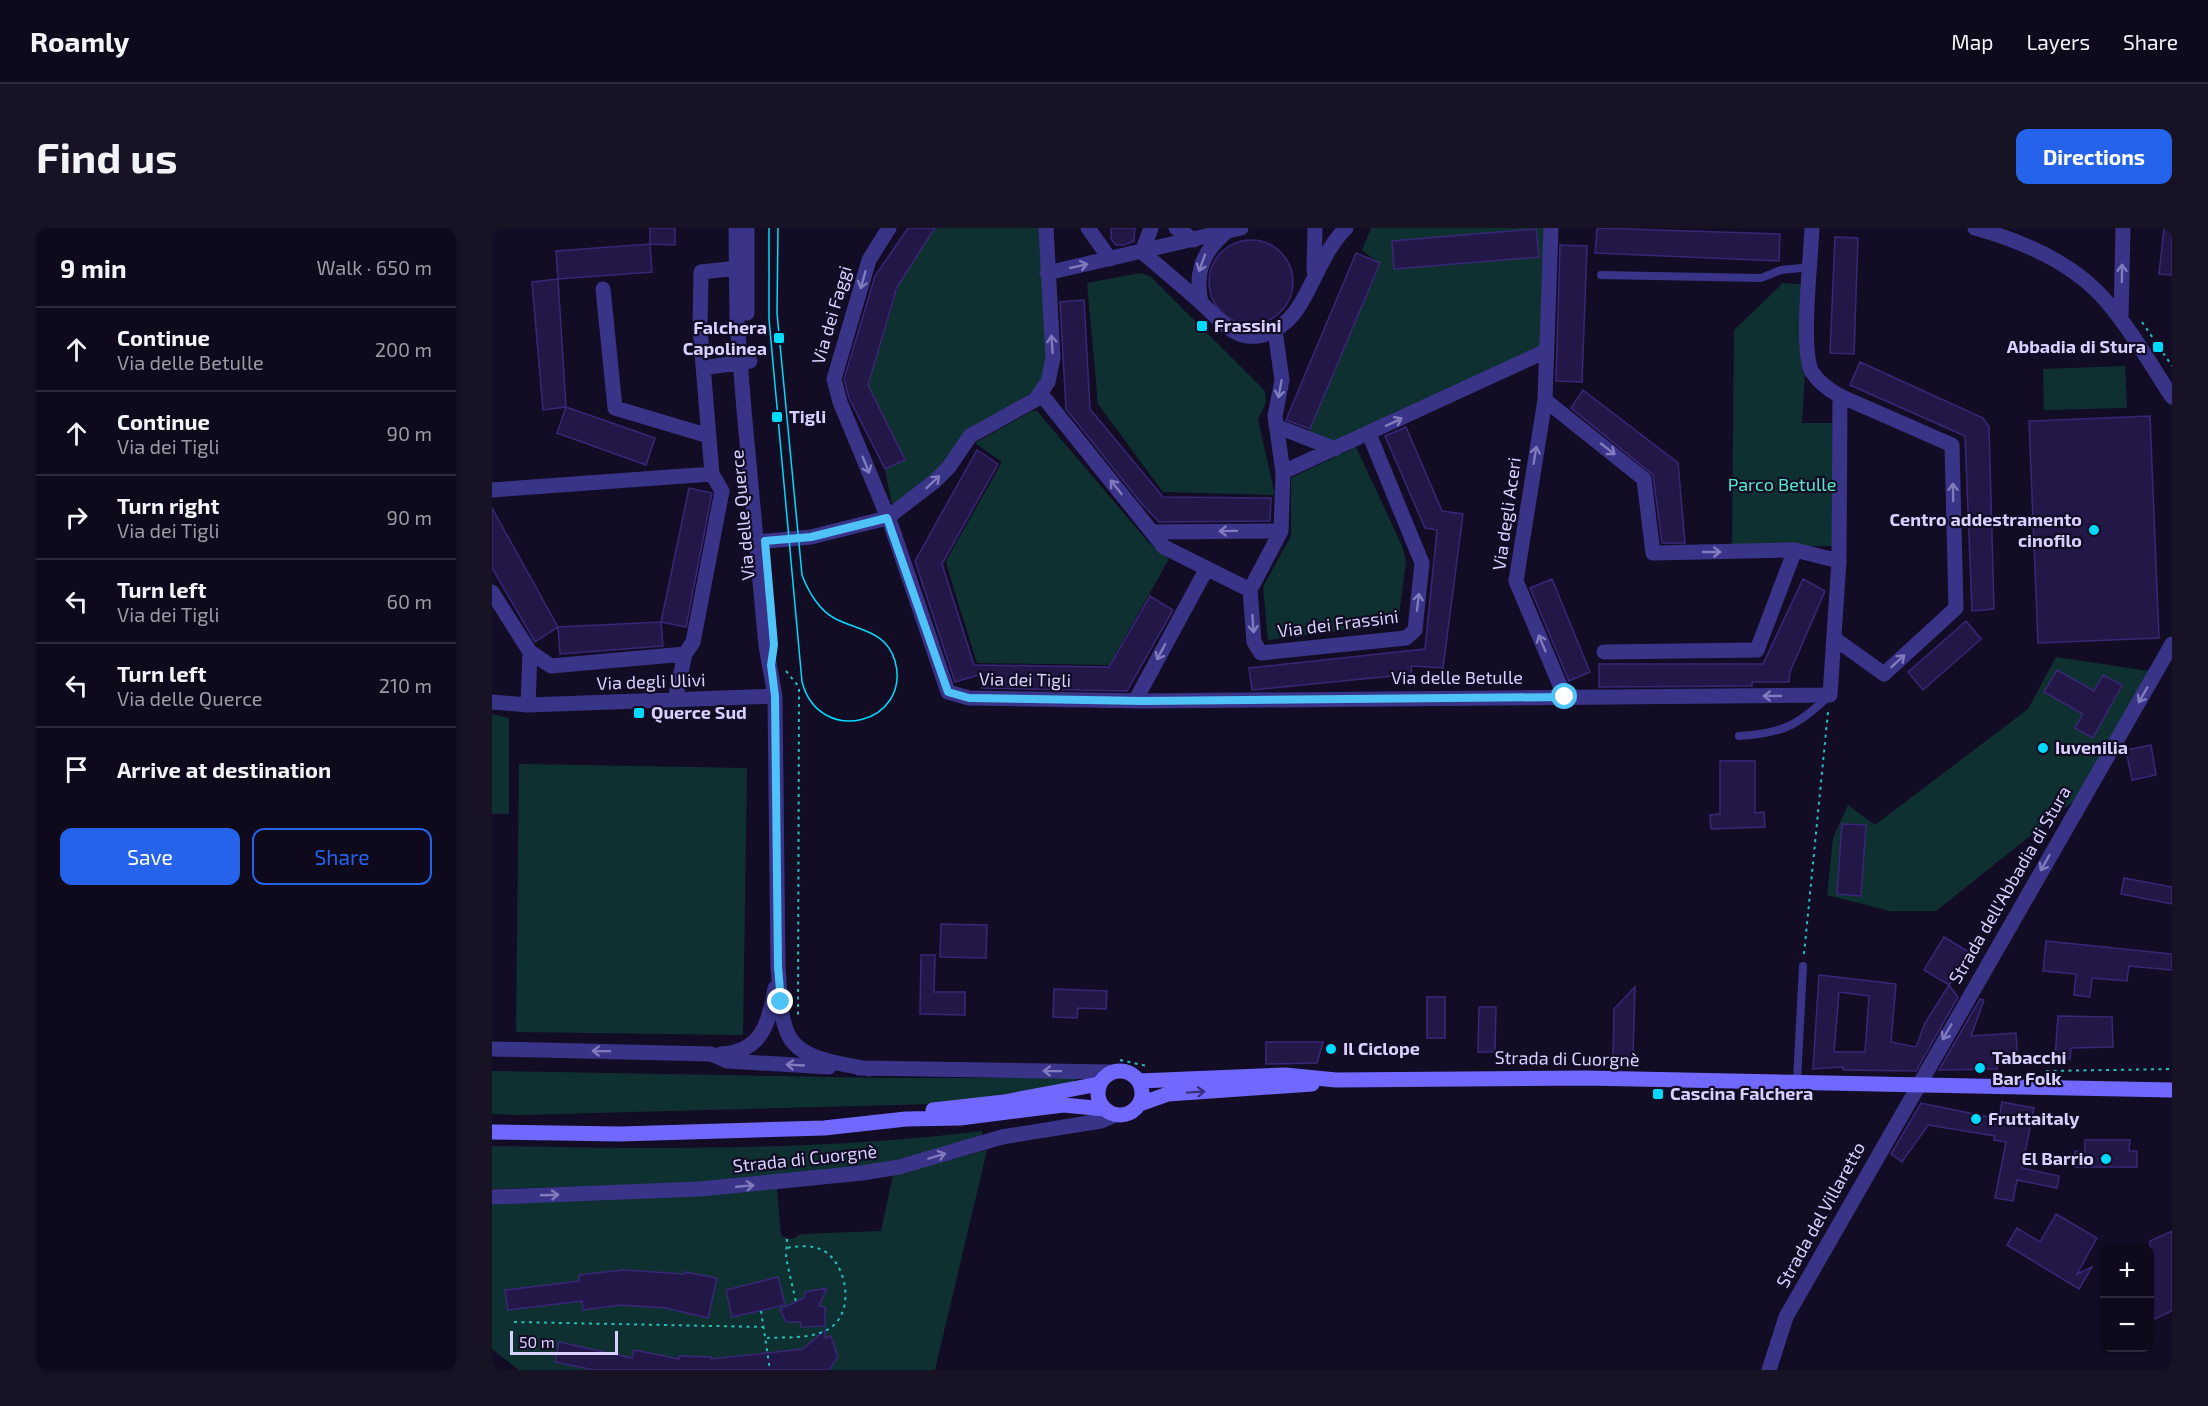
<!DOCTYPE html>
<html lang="en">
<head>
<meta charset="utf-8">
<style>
	body { margin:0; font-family:"Exo 2",sans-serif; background:#171325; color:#f1f3f6 }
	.controls { position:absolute; right:18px; bottom:18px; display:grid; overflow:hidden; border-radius:12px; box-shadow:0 2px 4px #0004 }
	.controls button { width:54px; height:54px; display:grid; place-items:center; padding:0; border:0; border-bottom:2px solid #2e2b3b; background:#0e0a1c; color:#f1f3f6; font:30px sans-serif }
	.scale { position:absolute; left:18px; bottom:15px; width:108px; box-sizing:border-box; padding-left:6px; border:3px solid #d8d1ff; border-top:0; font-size:16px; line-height:21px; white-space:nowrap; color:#d8d1ff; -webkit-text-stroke:4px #120d25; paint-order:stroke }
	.stop { position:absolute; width:18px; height:18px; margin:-14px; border:4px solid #4fc3f7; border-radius:50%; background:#fff }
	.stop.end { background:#4fc3f7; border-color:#fff; box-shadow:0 2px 6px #0008 }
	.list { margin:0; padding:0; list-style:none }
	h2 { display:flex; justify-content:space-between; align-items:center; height:78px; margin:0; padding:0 24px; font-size:26px }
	h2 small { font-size:20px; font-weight:400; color:#9b9aa3 }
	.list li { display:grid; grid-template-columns:39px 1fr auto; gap:18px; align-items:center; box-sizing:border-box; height:84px; padding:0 24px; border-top:2px solid #2e2b3b }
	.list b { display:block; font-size:22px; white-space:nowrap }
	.list p { margin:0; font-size:20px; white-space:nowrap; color:#9b9aa3 }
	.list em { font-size:20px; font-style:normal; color:#9b9aa3 }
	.actions { display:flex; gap:12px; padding:18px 24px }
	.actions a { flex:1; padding:14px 0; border:2px solid #2563eb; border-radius:12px; text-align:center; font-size:21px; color:#2563eb }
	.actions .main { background:#2563eb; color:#fff }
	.icon { flex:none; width:33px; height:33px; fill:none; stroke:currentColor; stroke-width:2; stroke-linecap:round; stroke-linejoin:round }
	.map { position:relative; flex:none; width:1680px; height:1142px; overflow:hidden; border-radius:12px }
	header { display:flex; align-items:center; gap:36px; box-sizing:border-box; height:84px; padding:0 30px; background:#0e0a1c; border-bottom:2px solid #2e2b3b }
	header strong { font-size:28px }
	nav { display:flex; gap:33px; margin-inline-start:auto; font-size:21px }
	.intro { display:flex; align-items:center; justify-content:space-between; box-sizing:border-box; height:144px; padding:0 36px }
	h1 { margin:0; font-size:42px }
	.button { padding:15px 27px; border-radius:12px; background:#2563eb; color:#fff; font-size:21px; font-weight:700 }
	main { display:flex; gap:36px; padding:0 36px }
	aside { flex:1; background:#0e0a1c; border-radius:12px; box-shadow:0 2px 4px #0004 }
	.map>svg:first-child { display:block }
	.green { fill:#0f3030; fill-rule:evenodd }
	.building { fill:#231748; stroke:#392776; stroke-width:1.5; fill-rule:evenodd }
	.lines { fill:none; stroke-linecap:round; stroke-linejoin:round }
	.path { stroke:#24bfbb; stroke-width:2; stroke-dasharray:3 4.5; stroke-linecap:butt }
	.service { stroke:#3a3488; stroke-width:8 }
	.minor { stroke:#3a3488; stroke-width:15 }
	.secondary { stroke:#7168ff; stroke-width:15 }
	.tram { stroke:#00dafc; stroke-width:1.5 }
	.oneway { stroke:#817bbe }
	.oneway2 { stroke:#38317c }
	.route { stroke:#4fc3f7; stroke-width:8 }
	.poi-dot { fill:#00dafc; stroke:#120d25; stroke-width:2 }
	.labels { text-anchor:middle; stroke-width:4.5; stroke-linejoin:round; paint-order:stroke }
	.street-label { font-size:18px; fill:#d8d1ff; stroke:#120d25 }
	.poi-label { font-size:18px; font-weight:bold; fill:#d8d1ff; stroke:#120d25; text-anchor:start }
	.park-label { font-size:18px; fill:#53e9c9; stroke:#120d25 }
</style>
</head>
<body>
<header>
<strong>Roamly</strong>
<nav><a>Map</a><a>Layers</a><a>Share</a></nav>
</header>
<div class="intro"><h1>Find us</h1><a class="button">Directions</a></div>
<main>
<aside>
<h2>9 min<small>Walk · 650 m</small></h2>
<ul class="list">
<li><svg class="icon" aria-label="ahead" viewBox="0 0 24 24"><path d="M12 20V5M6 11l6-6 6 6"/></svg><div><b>Continue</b><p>Via delle Betulle</p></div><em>200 m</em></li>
<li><svg class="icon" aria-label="ahead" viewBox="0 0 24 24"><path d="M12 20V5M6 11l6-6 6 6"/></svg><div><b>Continue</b><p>Via dei Tigli</p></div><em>90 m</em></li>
<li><svg class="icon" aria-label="right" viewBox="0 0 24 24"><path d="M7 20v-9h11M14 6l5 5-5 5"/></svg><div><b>Turn right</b><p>Via dei Tigli</p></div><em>90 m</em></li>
<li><svg class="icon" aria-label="left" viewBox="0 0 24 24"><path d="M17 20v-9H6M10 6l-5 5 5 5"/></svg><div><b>Turn left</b><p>Via dei Tigli</p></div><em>60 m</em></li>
<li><svg class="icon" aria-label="left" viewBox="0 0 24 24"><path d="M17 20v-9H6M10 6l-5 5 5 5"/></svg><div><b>Turn left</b><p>Via delle Querce</p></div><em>210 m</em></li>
<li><svg class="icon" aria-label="arrive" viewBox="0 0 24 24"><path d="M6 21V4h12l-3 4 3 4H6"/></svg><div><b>Arrive at destination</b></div></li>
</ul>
<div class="actions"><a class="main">Save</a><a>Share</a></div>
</aside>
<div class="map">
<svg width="1680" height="1142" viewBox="0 0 1680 1142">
	<rect width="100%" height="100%" fill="#120d25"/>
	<path class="green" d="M443 0H547L554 121 553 149 535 169 401 281 376 157 407 56Z
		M879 0H1052L1048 121 841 214 816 205 888 36 870 22ZM1044 1 1046 29 902 41 900 13Z
		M648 45 658 48 773 163 774 174 766 192 783 267 671 264 606 176 595 55Z
		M1291 55 1318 57 1310 195H1340L1341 318H1240L1242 102Z
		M1633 138 1635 180 1552 182 1551 141Z
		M540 183H545L658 316 677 331 617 437 485 435 457 345 454 333 510 234 483 215Z
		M864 219 910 318 914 333 906 395 776 412 771 359 799 308V250Z
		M1564 429 1657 443 1598 560 1444 683H1398L1335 667 1341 610 1356 577 1383 597 1536 481Z
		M0 486 17 490V586H0Z
		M27 536 255 540 251 807 24 804Z
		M0 843 395 850H586L575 858 440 876 29 887 0 886Z
		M490 903V907L475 913 377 939 230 954 0 961V918C162 921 330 923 490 903Z
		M495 922 443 1142H27L0 1121V975L116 972 285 960 289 1008 300 1011 309 1006 389 1003 401 947Z"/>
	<path class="building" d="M158 0H183V17L158 16Z
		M416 0H443L405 59 376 157 413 232 393 241 357 170 352 151 383 48Z
		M619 0H643L642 13 632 17H624L619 11Z
		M1105 0 1288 6 1287 33 1103 25Z
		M1672 0H1680V47L1667 46Z
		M1044 1 1047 29 902 41 900 13Z
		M1343 9 1366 10 1362 126 1338 125Z
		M717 54a42 42 0 1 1 84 0a42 42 0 1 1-84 0Z
		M158 16 160 44 66 51 64 23Z
		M1068 17 1095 18 1090 154 1064 153Z
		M864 25 888 35 818 201 794 192Z
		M66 51 74 179 51 182 40 54Z
		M592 72 598 181 671 269 779 270 778 293 667 294 649 275 574 181 568 74Z
		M1368 134 1491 190 1497 199 1502 381 1480 383 1473 208 1358 157Z
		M1091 162 1186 235 1193 315H1170L1161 247 1079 180Z
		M74 179 163 210 154 237 65 205Z
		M1658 188 1667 410 1546 415 1537 193Z
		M914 199 950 283 971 286 951 440 919 438 920 446 760 462 757 440 933 421 945 302 933 300 893 208Z
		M485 222 506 236 450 336 482 437 617 439 658 368 681 382 635 463 490 460V446L463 454 423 333Z
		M197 260 220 265 194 399 169 394Z
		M0 280 66 399 43 414 0 340Z
		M1060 351 1098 444 1077 453 1038 360Z
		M1311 351 1333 363 1298 444 1297 454H1260V458L1107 459V436H1271Z
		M1474 393 1489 411 1431 462 1416 444Z
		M169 394 171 418 68 426 66 399Z
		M1565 442 1602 463 1611 447 1630 457 1601 510 1583 500 1591 486 1552 464Z
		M1659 517 1664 547 1640 552 1634 522Z
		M1228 533H1263V585L1272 584 1273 599 1219 601 1218 587 1228 586Z
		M1350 596 1374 597 1369 668 1345 666Z
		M1632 650 1680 659V676L1629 666Z
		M449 696 495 697 494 730 448 729Z
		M1452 709 1477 724 1457 757 1432 742Z
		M1554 713 1680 726V742L1637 738 1635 753 1600 750 1598 769 1582 767 1584 746 1551 743Z
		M429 727H443L442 764H473V787L428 786Z
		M1327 747 1404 756 1399 814 1424 819 1433 795 1457 757 1466 769 1424 843 1351 842V839L1321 841ZM1347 764 1377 768 1373 824H1342Z
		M1143 759 1141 828 1121 829 1122 781Z
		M562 761 615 763 614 781 586 780 585 790 561 789Z
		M935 769H953V810H935Z
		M1488 771 1492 772 1479 808 1524 805 1526 836 1505 837V841L1447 842Z
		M987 779H1004L1003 824H986Z
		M1566 788 1620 789 1621 819 1579 820 1578 831 1563 830Z
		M774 814H831L825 835 774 836Z
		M1510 874 1542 880 1530 940 1567 948 1565 960 1525 952 1521 973 1503 970 1514 914 1502 912 1503 908 1436 897 1410 934 1399 926 1429 875 1507 891Z
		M1593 912H1638L1637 923H1645V939H1583V923L1593 924Z
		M1564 986 1605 1010 1585 1046 1600 1039 1587 1061 1515 1017 1525 1000 1548 1014Z
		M1680 1003V1083L1658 1093V1013Z
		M131 1042 193 1046V1044L225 1050 216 1090 174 1080 128 1077 91 1082 90 1073 16 1082 13 1062 87 1053V1047Z
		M286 1049 293 1077 240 1089 234 1062Z
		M335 1060 327 1078 333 1079V1098L309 1099V1094H294L288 1081 312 1070 313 1064Z
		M333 1102V1110L339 1108 346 1129 337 1142H102L63 1134 67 1114 140 1130 142 1122 187 1131V1128L219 1129V1131L311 1121Z"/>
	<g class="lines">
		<path class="path" d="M1650 94 1680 138
			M294 443 307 459 306 787
			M1312 726 1336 484
			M628 832 655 838
			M1554 843 1680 841
			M295 1011 294 1030 304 1074
			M269 1083 278 1142
			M22 1094 272 1099
			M275 1110C294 1109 318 1111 335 1102 363 1087 356 1041 335 1025 323 1016 308 1018 294 1020"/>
		<path class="service" d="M1109 47 1269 50 1289 42 1319 39
			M1247 508C1292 505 1305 498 1338 467
			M1305 853 1311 738"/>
		<path class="minor" d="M244 0 245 93 252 182 274 418 283 468 286 739C288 759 287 785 295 804 306 833 352 836 377 841
			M397 0 377 32 342 151 348 174 399 297 456 464 477 470 651 473 1338 467 1347 333 1348 168
			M596 0 618 31
			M684 0 702 12
			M1059 0 1053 172 1024 353 1073 469
			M1320 0C1319 29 1308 122 1320 144 1327 155 1337 162 1348 168L1460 217 1464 380 1392 446 1343 411
			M1483 0C1530 13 1583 36 1615 74 1640 103 1659 137 1680 169
			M650 24C669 40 688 56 706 72 718 82 727 94 740 102 767 119 796 98 809 75 824 50 833 21 854 0
			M650 24 659 0
			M822 43 823 0
			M555 45 749 0
			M111 61 123 180 217 208
			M709 75C703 45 710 25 732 6
			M255 85V0
			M1629 91 1631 0
			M211 140 258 133
			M549 166 672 319 758 362
			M1053 172 1152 251 1161 325 1303 322
			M784 198 843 221
			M791 244 1054 123
			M0 262 220 246 208 101 209 44 255 39
			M789 303 758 362 762 414 769 425 914 410 923 402 930 335 877 206
			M661 304 789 303 791 244 783 188 790 152 783 103
			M264 314 319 309 395 290 443 253 457 239 478 208 543 172 556 154 561 130 554 0
			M0 364 38 424 59 438 193 426 201 414 230 263 220 246
			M1112 424 1265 422 1303 322 1347 333
			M183 472 193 426
			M643 473 715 340
			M0 474 36 477 283 468
			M36 477 38 424
			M0 821 219 826 235 833 337 839
			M229 826C270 824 277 795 283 760
			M367 840 619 844
			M0 969 208 961 370 945 407 939 510 909 609 893 623 887
			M1277 1142 1294 1089 1680 416"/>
		<path class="secondary" d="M606 865a22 22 0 1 1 44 0a22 22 0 1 1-44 0Z
			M647 853 793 847 844 852 1094 850 1680 862
			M648 876 676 866 820 856
			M441 882 512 874 607 856
			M0 904 128 906 332 900 414 891 468 890 572 877 612 881"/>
		<path class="tram" d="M277 0V91L310 454C328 520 420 495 403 433 394 402 366 403 342 390 327 382 316 363 310 347L285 85 286 0"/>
	</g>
	<defs><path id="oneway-shaft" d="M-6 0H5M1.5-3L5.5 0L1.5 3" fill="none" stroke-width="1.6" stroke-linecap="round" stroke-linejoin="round" transform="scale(1.5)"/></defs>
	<g class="oneway">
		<use href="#oneway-shaft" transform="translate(710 35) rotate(110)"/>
		<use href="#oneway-shaft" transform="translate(587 38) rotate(-13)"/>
		<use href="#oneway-shaft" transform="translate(1630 45) rotate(-89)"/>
		<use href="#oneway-shaft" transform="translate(371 52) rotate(106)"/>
		<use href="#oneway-shaft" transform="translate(560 116) rotate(-94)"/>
		<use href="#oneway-shaft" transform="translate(788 161) rotate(100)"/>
		<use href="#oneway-shaft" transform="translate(902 194) rotate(-25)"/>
		<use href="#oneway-shaft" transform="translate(1116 221) rotate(38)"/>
		<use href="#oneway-shaft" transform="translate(1043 227) rotate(-81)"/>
		<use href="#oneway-shaft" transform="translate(374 237) rotate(68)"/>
		<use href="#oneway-shaft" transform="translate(441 254) rotate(-43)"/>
		<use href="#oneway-shaft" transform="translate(624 259) rotate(-129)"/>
		<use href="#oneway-shaft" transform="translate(1461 264) rotate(-91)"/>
		<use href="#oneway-shaft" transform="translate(736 303) rotate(179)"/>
		<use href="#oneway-shaft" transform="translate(1220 324)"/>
		<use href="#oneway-shaft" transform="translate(926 374) rotate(-83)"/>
		<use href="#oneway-shaft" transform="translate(761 396) rotate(86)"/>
		<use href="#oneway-shaft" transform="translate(1050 415) rotate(-113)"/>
		<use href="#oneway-shaft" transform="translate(669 424) rotate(118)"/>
		<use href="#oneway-shaft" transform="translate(1406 433) rotate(-42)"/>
		<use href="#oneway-shaft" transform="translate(1651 467) rotate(120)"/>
		<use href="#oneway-shaft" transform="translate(1280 468) rotate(180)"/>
		<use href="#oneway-shaft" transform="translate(1553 635) rotate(120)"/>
		<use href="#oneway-shaft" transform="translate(1455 804) rotate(120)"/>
		<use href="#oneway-shaft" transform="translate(109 823) rotate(-179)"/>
		<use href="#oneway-shaft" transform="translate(303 837) rotate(-177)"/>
		<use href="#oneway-shaft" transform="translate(560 843) rotate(-179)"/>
		<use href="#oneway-shaft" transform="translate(445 928) rotate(-17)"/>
		<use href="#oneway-shaft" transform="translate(253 958) rotate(-5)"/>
		<use href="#oneway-shaft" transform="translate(58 967) rotate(-2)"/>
	</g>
	<use class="oneway2" href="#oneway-shaft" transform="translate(704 864) rotate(-4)"/>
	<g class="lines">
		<path class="route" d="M289 774 286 739 283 468 279 437 282 417 273 313 319 309 395 290 456 464 477 470 651 473 1073 469"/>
	</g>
	<g class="poi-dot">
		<rect x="704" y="92" width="12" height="12" rx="3"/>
		<rect x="281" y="104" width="12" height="12" rx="3"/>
		<rect x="1660" y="113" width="12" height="12" rx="3"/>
		<rect x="279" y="183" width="12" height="12" rx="3"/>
		<circle cx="1602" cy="302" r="6"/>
		<rect x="141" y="479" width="12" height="12" rx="3"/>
		<circle cx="1551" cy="520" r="6"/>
		<circle cx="839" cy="821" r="6"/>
		<circle cx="1488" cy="840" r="6"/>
		<rect x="1160" y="860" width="12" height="12" rx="3"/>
		<circle cx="1484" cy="891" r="6"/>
		<circle cx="1614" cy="931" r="6"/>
	</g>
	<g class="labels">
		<g class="street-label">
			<text transform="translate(340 87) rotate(-74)" y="6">Via dei Faggi</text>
			<text transform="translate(1015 286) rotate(-82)" y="6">Via degli Aceri</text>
			<text transform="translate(251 287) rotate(-95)" y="6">Via delle Querce</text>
			<text transform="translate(846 396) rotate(-7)" y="6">Via dei Frassini</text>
			<text x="965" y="456">Via delle Betulle</text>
			<text transform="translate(533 452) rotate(1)" y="6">Via dei Tigli</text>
			<text transform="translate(159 454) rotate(-2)" y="6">Via degli Ulivi</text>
			<text transform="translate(1518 657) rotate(-60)" y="6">Strada dell'Abbadia di Stura</text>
			<text transform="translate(1075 831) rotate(1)" y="6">Strada di Cuorgnè</text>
			<text transform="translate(313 931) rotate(-6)" y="6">Strada di Cuorgnè</text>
			<text transform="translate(1329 987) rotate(-61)" y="6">Strada del Villaretto</text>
		</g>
		<g class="poi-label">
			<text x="722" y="104">Frassini</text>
			<text x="275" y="106" text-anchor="end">Falchera<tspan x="275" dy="21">Capolinea</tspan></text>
			<text x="1654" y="125" text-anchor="end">Abbadia di Stura</text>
			<text x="297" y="195">Tigli</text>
			<text x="1590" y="298" text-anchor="end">Centro addestramento<tspan x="1590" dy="21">cinofilo</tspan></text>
			<text x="159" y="491">Querce Sud</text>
			<text x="1563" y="526">Iuvenilia</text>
			<text x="851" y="827">Il Ciclope</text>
			<text x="1500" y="836">Tabacchi<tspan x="1500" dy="21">Bar Folk</tspan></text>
			<text x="1178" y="872">Cascina Falchera</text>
			<text x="1496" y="897">Fruttaitaly</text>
			<text x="1602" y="937" text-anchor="end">El Barrio</text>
		</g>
		<g class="park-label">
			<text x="1290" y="263">Parco Betulle</text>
		</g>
	</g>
</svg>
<div class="controls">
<button>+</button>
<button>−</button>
</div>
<div class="scale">50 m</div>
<div class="stop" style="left:1073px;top:469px"></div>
<div class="stop end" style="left:289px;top:774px"></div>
</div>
</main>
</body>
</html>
